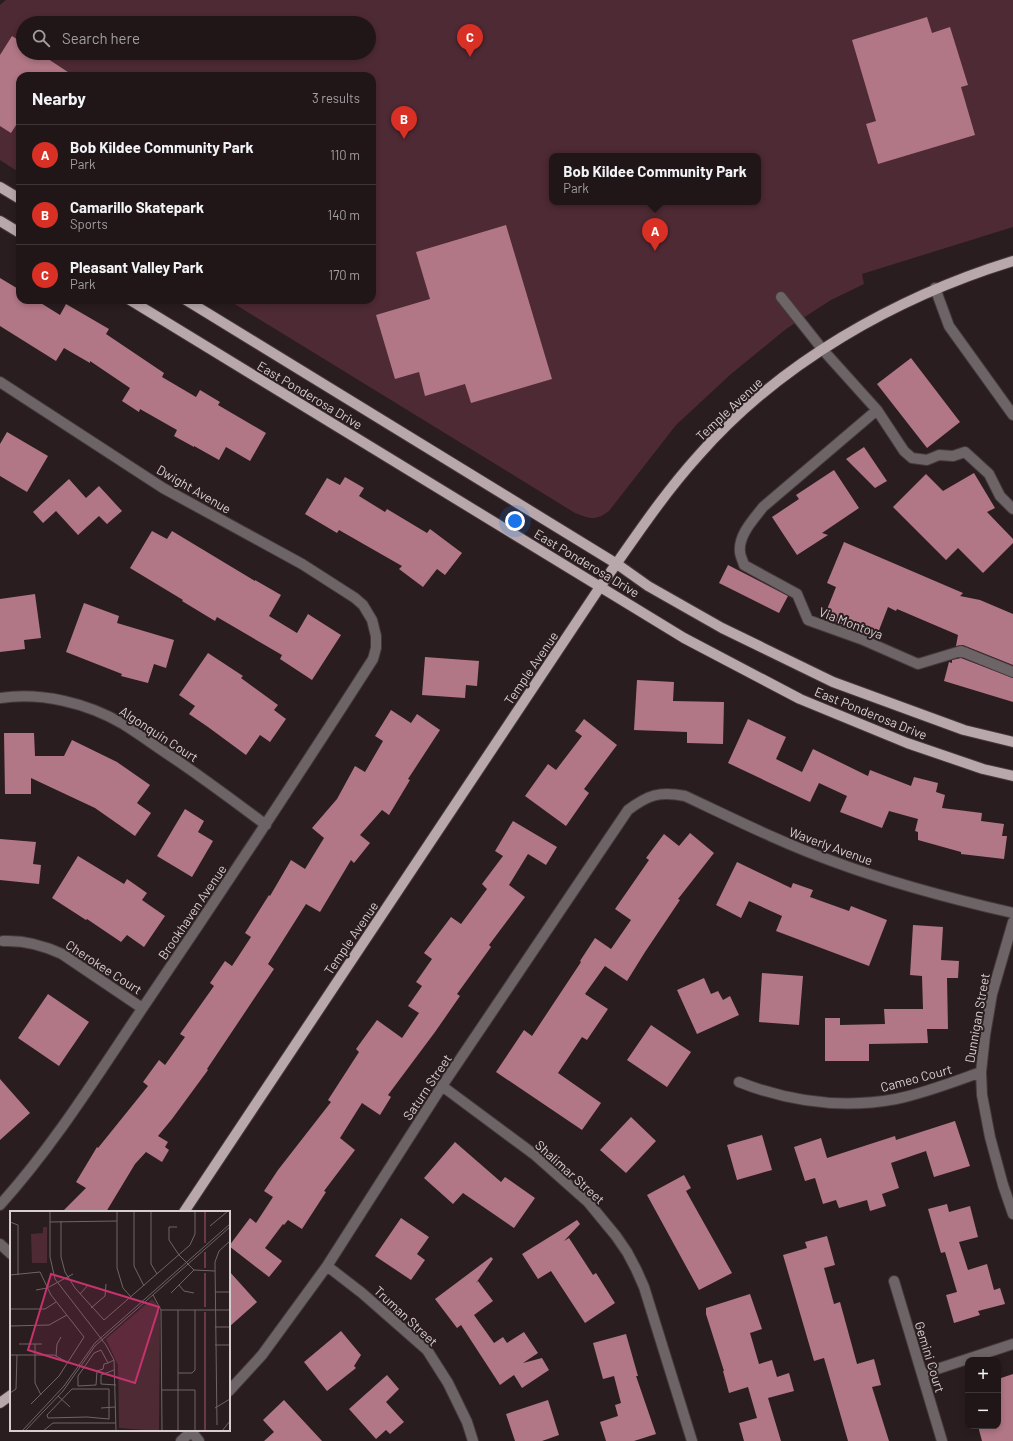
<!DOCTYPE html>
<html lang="en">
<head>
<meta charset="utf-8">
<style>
	body { margin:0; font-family:Barlow,sans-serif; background:#281f21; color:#f1f3f6 }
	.controls { position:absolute; right:12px; bottom:12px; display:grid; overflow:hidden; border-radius:8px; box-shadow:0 2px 6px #0003 }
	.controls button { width:36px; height:36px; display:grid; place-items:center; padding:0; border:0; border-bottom:1px solid #3d3537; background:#201618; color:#f1f3f6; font:20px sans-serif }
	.you { position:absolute; left:515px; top:521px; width:14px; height:14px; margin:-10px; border:3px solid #fff; border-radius:50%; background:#1a73e8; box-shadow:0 0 0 6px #1a73e833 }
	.badge { display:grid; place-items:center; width:26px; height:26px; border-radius:50%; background:#d93025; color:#fff; font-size:13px; font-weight:700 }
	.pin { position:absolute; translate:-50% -33px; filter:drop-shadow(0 1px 2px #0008) }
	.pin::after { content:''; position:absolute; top:21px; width:14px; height:12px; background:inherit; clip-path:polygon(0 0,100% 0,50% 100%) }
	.popup { position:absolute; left:549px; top:153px; width:212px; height:52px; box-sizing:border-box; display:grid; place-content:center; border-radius:8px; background:#201618; filter:drop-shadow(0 1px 3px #0005); font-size:13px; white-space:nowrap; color:#a29fa2 }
	.popup b { font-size:15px; color:#f1f3f6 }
	.popup::after { content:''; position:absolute; left:50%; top:100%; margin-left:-8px; border:8px solid transparent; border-top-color:#201618 }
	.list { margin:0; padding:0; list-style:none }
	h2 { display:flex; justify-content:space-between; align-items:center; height:52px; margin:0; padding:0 16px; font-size:17px }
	h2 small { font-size:13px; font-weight:400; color:#a29fa2 }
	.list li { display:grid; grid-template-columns:26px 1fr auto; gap:12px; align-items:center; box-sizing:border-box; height:60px; padding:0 16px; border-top:1px solid #3d3537 }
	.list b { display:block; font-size:15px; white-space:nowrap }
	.list p { margin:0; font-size:13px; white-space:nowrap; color:#a29fa2 }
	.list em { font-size:13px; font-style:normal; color:#a29fa2 }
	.icon { flex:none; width:22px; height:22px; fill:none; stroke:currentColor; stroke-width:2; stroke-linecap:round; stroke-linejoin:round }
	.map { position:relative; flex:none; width:1013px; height:1441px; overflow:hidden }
	.search { position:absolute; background:#201618; box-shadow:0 2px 6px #0003; left:16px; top:16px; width:360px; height:44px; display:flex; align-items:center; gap:10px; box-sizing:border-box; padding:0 14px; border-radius:22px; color:#a29fa2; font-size:15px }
	.panel { position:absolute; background:#201618; box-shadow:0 2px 6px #0003; left:16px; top:72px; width:360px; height:232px; border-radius:12px }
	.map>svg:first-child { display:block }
	.green { fill:#4e2a34; fill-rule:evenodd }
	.building { fill:#b27786 }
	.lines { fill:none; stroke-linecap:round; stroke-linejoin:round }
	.minor-casing { stroke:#46393c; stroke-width:12 }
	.major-casing { stroke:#46393c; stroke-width:12 }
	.minor { stroke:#6c6466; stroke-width:10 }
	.major { stroke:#b8a8ac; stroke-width:10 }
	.labels { text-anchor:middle; stroke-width:4; stroke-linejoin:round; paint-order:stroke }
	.street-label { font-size:13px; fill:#d8ced0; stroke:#2a1d20 }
	.inset-river { fill:none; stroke:#6c3747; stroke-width:2 }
	.inset-road { fill:none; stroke:#706466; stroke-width:1 }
	.view { fill:#c5336d; fill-opacity:0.15; stroke:#c5336d; stroke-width:2 }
	.inset-edge { fill:none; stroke:#d8ced0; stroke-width:2 }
</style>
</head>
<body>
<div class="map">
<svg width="1013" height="1441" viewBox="0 0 1013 1441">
	<rect width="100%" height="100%" fill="#2a1d20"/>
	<path class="green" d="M6 0H1013V227L862 274 864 284 831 300 786 329 731 374 676 425 609 511C595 521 591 519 575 513L228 300H372V76H20V173L0 160V5ZM23 23H369V53H23ZM552 156H758V202H552Z"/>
	<path class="building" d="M927 17 932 33 950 27 968 85 961 87 975 135 878 164 866 124 876 121 852 40Z
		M12 36 23 43V53H39L74 76H20V119L11 133 0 126V55Z
		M506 225 552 379 471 403 465 384 425 396 419 372 395 379 376 315 430 299 416 252Z
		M0 278 20 290V300H36L60 315 66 304 109 329 106 334 164 373 162 377 196 397 200 390 220 402 218 405 266 433 250 461 226 447 219 460 194 446V447L174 436 177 430 140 409 139 412 122 401 130 388 90 361V363L64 348 56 361 0 326Z
		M911 358 960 422 927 448 877 384Z
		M7 432 48 456 27 492 0 476V444Z
		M864 447 887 481 875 488 846 459Z
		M834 470 859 508 822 533 828 535 797 555 772 517 799 499 796 495Z
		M974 473 995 508 987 512 1013 539V543L983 573 958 548 946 560 893 507 926 474 943 491Z
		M345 477 364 488 359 496 385 512 387 509 427 533 430 529 462 553 445 575 437 569 423 587 399 569 402 566 339 530 337 533 305 514 327 478 340 485Z
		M69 479 86 498 99 486 122 511 107 524 99 516 78 535 56 511 43 523 33 512Z
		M152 531 167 539 172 531 255 581V580L281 595 269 616 297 633 308 614 341 635 312 680 280 659 282 655 217 617 215 621 182 601 183 600 130 568Z
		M844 542 963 593 960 596 980 600 1013 614V665L963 645 956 646 958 635 897 609 896 611 888 607 876 638 824 617 836 587 827 583Z
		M728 565 788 596 779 613 719 583Z
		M35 594 41 638 24 640 25 649 0 652V599Z
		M84 603 119 616 117 623 174 640 166 668 154 664 148 683 121 676 122 674 66 652Z
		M208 653 243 676 241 678 278 705 274 710 286 719 270 742 260 735 246 755 208 727 189 714 195 706 179 695Z
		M425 657 479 661 477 686 466 685 465 698 422 695Z
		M961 658 1013 678V702L944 681 949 662 952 663V660Z
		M637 680 674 682 673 701 724 702 723 744 687 743V732L634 730Z
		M391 710 411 723 417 714 440 730 408 779 410 780 389 815 382 810 360 835 370 843 354 863 351 860 320 912 306 904 268 964 274 969 207 1069 208 1070 172 1119 158 1136 168 1142 165 1147 169 1150 162 1162 146 1152 135 1164 106 1212H62L86 1188 76 1182 97 1147 98 1148 148 1086 143 1082 159 1060 165 1065 185 1037 180 1034 214 986 210 983 225 961 232 966 251 937 245 933 269 895 270 896 291 860 305 869 324 838 312 828 337 799 355 766 365 772 383 741 375 736Z
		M584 719 617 745 584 789 589 793 566 826 525 796 548 764 556 770 582 736 575 731Z
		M748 719 786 737 776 759 802 772 813 749 868 776 870 770 911 786 914 777 938 783 936 792 945 795 942 808 982 813 981 821 1004 824 1002 836H1007L1004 859 961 854V852L918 840V832L915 831 918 819 889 811 882 828 840 812 847 796 819 783 810 802 728 763Z
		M4 733H34L35 756H64L72 740 117 762 150 785 137 803 151 813 135 836 95 808 31 778V794H5Z
		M185 809 204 821 198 832 213 841 192 877 157 856Z
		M513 821 557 847 546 865 528 854 509 885 525 897 489 945 491 947 457 994 460 996 435 1032 388 1095 391 1097 380 1115 362 1103 340 1138 355 1150 324 1191 326 1192 302 1229 288 1220 284 1225 283 1224 265 1248 282 1261 269 1277 229 1246 250 1218 256 1223 273 1197 264 1191 278 1170 331 1102 328 1100 359 1052 356 1049 377 1020 402 1038 419 1013 408 1006 422 986 416 982 432 959 424 953 451 917 461 924 487 889 482 884 503 856 495 851Z
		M690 833 714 853 678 899 680 900 645 952 627 981 605 966 585 994 608 1009 587 1040 582 1037 558 1073 601 1103 582 1130 496 1072 524 1030 532 1036 581 962 580 961 595 938 611 949 631 920 615 909 649 860 646 858 664 834 679 846Z
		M0 839 36 842 33 864 41 865 39 884 0 880Z
		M78 856 124 884 127 879 147 893 142 900 165 916 144 947 127 935 121 942 87 919 86 920 52 898Z
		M737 862 791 888 793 883 813 890 810 897 849 911 851 906 887 920 869 966 776 931 782 916 749 901 741 918 716 905Z
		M913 925 943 927 941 960 959 961 958 978H947L948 1029H927L928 1043 869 1044V1061H825V1018H840V1025L885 1024 884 1009H923L922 976 910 975Z
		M762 973 803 976 799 1025 759 1022Z
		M704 978 711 994 718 991 723 1000 730 996 739 1015 697 1034 677 990Z
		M48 994 89 1022 59 1066 18 1038Z
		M651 1025 691 1052 667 1087 627 1060Z
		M0 1079 30 1113 0 1140Z
		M631 1117 656 1141 626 1173 600 1150Z
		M955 1121 970 1166 934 1177 926 1151 891 1163 899 1188 882 1194 886 1206 870 1211 867 1200 839 1208 836 1200 823 1204 815 1178 805 1181 794 1147 821 1138 827 1158 895 1136 896 1140Z
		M762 1135 772 1170 737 1180 727 1145Z
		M455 1142 501 1182 505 1177 535 1198 514 1228 463 1193 453 1204 424 1178Z
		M684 1175 691 1188 686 1191 732 1273 699 1290 647 1195Z
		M947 1204 949 1212 970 1206 978 1237 959 1242 968 1270 987 1264 994 1290 1000 1288 1005 1304 978 1311 980 1315 954 1323 946 1295 957 1292 945 1252 941 1253 928 1209Z
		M401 1218 429 1237 417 1254 425 1260 411 1280 375 1256Z
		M577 1220 580 1224 564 1241 569 1238 593 1275 596 1273 615 1303 585 1323 551 1271 538 1279 522 1254Z
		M827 1236 835 1265 824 1268 834 1304 840 1302 857 1364 874 1359 881 1385 872 1387 889 1441H848L824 1358 814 1361 783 1255 807 1248 805 1242Z
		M491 1257 493 1259 476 1283 478 1281 493 1301 474 1315 494 1343 503 1337 507 1343 524 1332 538 1353 523 1363 542 1358 549 1370 522 1388 514 1375 500 1385 461 1325 457 1328 435 1299Z
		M229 1271 257 1302 229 1327Z
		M750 1294 762 1329 750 1333 759 1364 772 1360 777 1377 789 1373 794 1391 768 1398 781 1441H744L739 1423 757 1418 748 1387 729 1393 723 1371H724L706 1314V1308Z
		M341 1331 361 1355 354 1366 356 1368 327 1391 304 1362Z
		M626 1334 638 1376H636L656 1434 634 1441H606L600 1422 618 1416 615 1405 621 1403 614 1376 603 1379 593 1343Z
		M1013 1374V1441H982L978 1426H998V1379Z
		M387 1375 399 1389 386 1402 404 1422 390 1434 386 1430 376 1439 349 1409Z
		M284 1400 322 1441H264L274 1432 263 1420Z
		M548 1400 559 1435 542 1441H515L506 1414Z"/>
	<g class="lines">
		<defs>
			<path id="minor" d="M935 288 949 326 1013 415
				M781 297 823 350 877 410 904 451 912 458 927 460 939 455 953 456 965 452 989 474 1000 496 1013 509
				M0 382 163 488 302 564 355 598 363 605 372 620 376 636V648L373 659C298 776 222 891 144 1006 98 1074 55 1144 0 1205
				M877 410 763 507C754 519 738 535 740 552 740 556 743 561 744 565L797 594 808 620 861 639 918 664 961 651 1013 672
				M0 698C42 692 87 703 123 724 139 734 154 745 169 755 202 777 234 801 266 825
				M1013 922 992 994 985 1035 981 1072 982 1095 990 1137 1003 1185 1013 1214
				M3 941C25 940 43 945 62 954L142 1008
				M739 1082C790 1102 842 1109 896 1099 925 1093 953 1082 981 1072
				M442 1086 535 1155 588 1202 616 1236 627 1252 636 1269 644 1287 692 1441
				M0 1244 11 1254
				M327 1266 362 1293 427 1350 448 1383 467 1422 473 1441
				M894 1281 942 1441
				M922 1374 1013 1344
				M229 1391 262 1355 327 1266 442 1086 628 810C648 795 659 791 685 796 734 819 782 843 832 861 891 883 952 899 1013 913
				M190 1430 199 1441
				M181 1441 193 1430"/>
			<path id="major" d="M0 187 20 199
				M0 221 20 233
				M130 300 684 638 800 699 907 743 983 769 1013 776
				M186 300 617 564 648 586 722 628 833 682 964 730 1013 742
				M184 1212 600 587C632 542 661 497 698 456 779 363 896 297 1013 261
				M0 1403 11 1395"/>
		</defs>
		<use href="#minor" class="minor-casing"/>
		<use href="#major" class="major-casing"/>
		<use href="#minor" class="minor"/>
		<use href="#major" class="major"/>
	</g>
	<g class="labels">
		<g class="street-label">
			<text transform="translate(310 395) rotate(31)" y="5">East Ponderosa Drive</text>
			<text transform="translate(729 409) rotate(-43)" y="5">Temple Avenue</text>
			<text transform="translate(194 489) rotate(30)" y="5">Dwight Avenue</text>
			<text transform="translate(587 563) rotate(31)" y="5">East Ponderosa Drive</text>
			<text transform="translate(851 623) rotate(21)" y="5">Via Montoya</text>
			<text transform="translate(531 668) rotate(-56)" y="5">Temple Avenue</text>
			<text transform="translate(871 713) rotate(22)" y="5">East Ponderosa Drive</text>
			<text transform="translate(159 734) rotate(33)" y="5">Algonquin Court</text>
			<text transform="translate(831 846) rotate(20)" y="5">Waverly Avenue</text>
			<text transform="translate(192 912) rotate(-56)" y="5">Brookhaven Avenue</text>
			<text transform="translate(351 938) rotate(-56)" y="5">Temple Avenue</text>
			<text transform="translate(104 967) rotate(33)" y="5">Cherokee Court</text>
			<text transform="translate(977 1018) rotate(-80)" y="5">Dunnigan Street</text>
			<text transform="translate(916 1078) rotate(-15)" y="5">Cameo Court</text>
			<text transform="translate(427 1087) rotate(-56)" y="5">Saturn Street</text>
			<text transform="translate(570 1172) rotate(42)" y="5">Shalimar Street</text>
			<text transform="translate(406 1316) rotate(43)" y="5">Truman Street</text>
			<text transform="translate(930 1357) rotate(73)" y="5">Gemini Court</text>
		</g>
	</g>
	<g transform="translate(10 1211)">
		<rect width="220" height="220" fill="#2a1d20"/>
		<path d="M33 16H37V52H22L21 23 33 22ZM142 88 146 92 150 102 149 220 109 217 108 154 96 128Z" fill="#4e2a34"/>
		<path class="inset-river" d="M195 32V0M195 41V57M195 96V62M195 101V220"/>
		<path class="inset-road" d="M40 0V46L45 68 96 134 104 149 106 220M107 0V57L113 77 121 86M124 0V55L134 75M141 0V53L147 63M51 10V46L55 61 65 77 94 109 180 34 185 23V0M0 11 8 14V64M40 11 107 10M200 15 218 0M167 16H159V29L169 44 184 59 205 60M0 64 30 61 41 84 74 126 49 165 21 193M169 74 174 80 184 82M26 79 37 77 63 63M205 81H220M161 82 184 59M70 83 78 74M143 84 151 99 152 220M81 97 95 85 96 73M0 98H35L46 91M151 99H220M0 115 39 114 57 104M205 116H220M9 133H32M25 133V172L31 184M205 134H220M0 144H44L57 151M46 145 47 133 51 126M98 152 91 139 84 142 68 165V175L86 174 87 160 93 158 94 153 98 152 104 149M104 159 91 164V173L106 174M168 162H182L185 159V99M62 178H99V208L77 206 38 207 37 204ZM152 179H185V220M0 182 6 178 7 144M48 185 60 196M91 197 105 196M205 197 220 188M207 214 205 51 209 40 220 30M12 220 54 175 85 132 220 13M15 220 53 180 85 135 220 16M33 220 43 212H106M168 220V99M212 220 220 210"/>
		<path class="view" d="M41 63 149 96 125 172 18 139Z"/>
		<rect width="220" height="220" class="inset-edge"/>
	</g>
</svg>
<div class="controls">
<button>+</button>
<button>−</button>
</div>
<div class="you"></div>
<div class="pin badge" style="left:655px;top:251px">A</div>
<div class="popup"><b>Bob Kildee Community Park</b>Park</div>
<div class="pin badge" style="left:404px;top:139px">B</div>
<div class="pin badge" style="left:470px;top:57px">C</div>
<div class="search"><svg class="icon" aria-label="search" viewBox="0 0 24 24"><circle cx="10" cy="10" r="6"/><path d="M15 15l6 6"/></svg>Search here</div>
<section class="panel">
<h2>Nearby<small>3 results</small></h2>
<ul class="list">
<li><span class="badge">A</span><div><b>Bob Kildee Community Park</b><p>Park</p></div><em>110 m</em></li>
<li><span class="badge">B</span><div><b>Camarillo Skatepark</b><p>Sports</p></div><em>140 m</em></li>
<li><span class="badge">C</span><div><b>Pleasant Valley Park</b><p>Park</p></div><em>170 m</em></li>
</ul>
</section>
</div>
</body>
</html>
